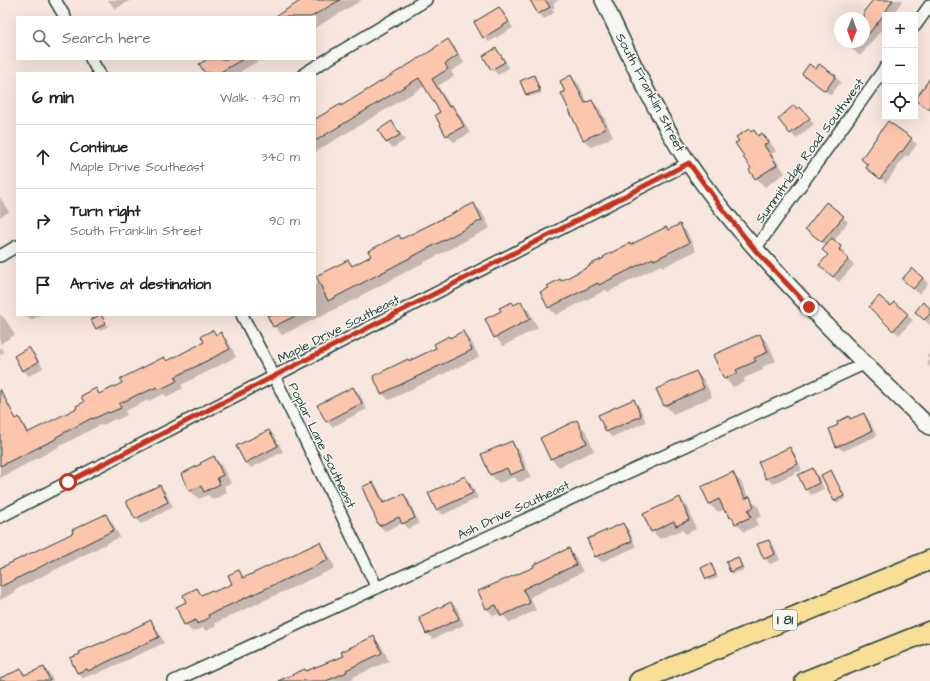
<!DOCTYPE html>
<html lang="en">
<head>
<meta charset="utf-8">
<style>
	body { margin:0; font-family:"Architects Daughter",sans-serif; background:#f2f2f2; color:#222 }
	.controls { position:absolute; right:12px; top:12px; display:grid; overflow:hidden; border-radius:0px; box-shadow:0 4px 16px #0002 }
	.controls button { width:36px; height:36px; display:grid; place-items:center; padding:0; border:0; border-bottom:1px solid #e0e0e0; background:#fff; color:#222; font:20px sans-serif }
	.compass { position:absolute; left:834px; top:12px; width:36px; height:36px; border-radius:50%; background:#fff; box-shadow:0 4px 16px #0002; rotate:181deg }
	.stop { position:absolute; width:12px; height:12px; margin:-9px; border:3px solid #c8321e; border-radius:50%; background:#fff }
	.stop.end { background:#c8321e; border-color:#fff; box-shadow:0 1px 4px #0008 }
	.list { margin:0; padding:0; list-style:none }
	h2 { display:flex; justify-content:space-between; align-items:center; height:52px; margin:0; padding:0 16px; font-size:17px }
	h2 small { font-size:13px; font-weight:400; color:#767676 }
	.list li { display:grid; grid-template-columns:26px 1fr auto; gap:12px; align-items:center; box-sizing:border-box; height:64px; padding:0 16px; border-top:1px solid #e0e0e0 }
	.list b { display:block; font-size:15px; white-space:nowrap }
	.list p { margin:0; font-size:13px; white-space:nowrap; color:#767676 }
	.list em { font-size:13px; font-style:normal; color:#767676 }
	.icon { flex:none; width:22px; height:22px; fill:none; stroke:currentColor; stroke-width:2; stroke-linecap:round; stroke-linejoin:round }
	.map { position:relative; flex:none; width:930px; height:681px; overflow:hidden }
	.search { position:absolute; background:#fff; box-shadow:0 4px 16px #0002; left:16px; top:16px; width:300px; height:44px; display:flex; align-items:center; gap:10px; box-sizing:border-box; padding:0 14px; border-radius:0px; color:#767676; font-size:15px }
	.panel { position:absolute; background:#fff; box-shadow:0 4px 16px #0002; left:16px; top:72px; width:300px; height:244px; border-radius:0px }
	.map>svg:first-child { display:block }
	.shadow { fill:#0003 }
	.building { fill:#fcc5ae; stroke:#1f3d34 }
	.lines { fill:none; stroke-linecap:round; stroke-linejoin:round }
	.minor-casing { stroke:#1f3d34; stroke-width:14 }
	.secondary-casing { stroke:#1f3d34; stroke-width:18 }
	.motorway-casing { stroke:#1f3d34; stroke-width:22 }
	.minor { stroke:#f6f6f2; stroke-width:11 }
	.secondary { stroke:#f6f6f2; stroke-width:15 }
	.motorway { stroke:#f9df96; stroke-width:19 }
	.route { stroke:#c8321e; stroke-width:5 }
	.labels { text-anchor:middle; stroke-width:3; stroke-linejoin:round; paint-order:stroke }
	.shield { fill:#f6f6f2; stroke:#60746d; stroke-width:1 }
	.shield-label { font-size:12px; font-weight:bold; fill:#1f3d34 }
	.street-label { font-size:13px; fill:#1f3d34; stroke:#f6f6f2 }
</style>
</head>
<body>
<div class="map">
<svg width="930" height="681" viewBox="0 0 930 681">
	<rect width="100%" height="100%" fill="#f8e7de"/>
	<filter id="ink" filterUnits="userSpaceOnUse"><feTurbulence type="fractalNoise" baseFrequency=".025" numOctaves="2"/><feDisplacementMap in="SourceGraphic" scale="8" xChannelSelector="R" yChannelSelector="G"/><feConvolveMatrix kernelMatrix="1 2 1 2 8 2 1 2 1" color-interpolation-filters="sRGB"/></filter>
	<g filter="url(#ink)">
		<path class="shadow" d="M108 0H131L115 9Z
			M303 0H362L315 28V17H275Z
			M531 0H559L553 4 555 7 552 9 554 13 544 19 539 13Z
			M874 0H903L892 15H885V25L860 56 844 42H864V18H860Z
			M499 8 504 13 513 28 489 42 484 37Z
			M448 40 455 47 464 63 451 71 454 76 438 86 451 107 452 106 459 113 470 133 454 142 447 135 441 112 425 86 315 152V121L342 107 436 49Z
			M496 50 502 55 509 68 498 75 492 69Z
			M210 59H262L241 71 242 73H206Z
			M816 71 835 76 841 82 831 95 809 79Z
			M534 76 536 79 542 93 529 97 527 95 521 81Z
			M571 77 579 84 588 103 592 101 600 109 613 136 609 138V139L591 147 584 140 566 92Z
			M797 110 805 114 814 124 796 139 779 119Z
			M392 122 397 128 405 140 393 148 387 143 379 130Z
			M888 123 911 139 917 144 908 157 906 155 886 183 867 168Z
			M754 131 759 136 762 134 770 142 776 151 772 154 785 173 765 187 756 178 751 170 752 168Z
			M0 197 9 212 0 217Z
			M473 204 482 212 490 228 360 296V297L282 335 274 326 268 315H315V285L348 261 354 266Z
			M843 217 848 222 834 241 846 252 844 255 854 265 839 282 826 271 829 256 827 246 812 234Z
			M679 225 687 232 696 251 663 267 661 265 608 292 606 290 556 315 549 308 541 293 550 288 560 280 562 282 666 228 668 230Z
			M923 278 928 284 919 294 908 284Z
			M521 302 529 311 538 328 503 346 495 337 514 306Z
			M870 307H891L907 315 913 320 899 335Z
			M930 309V325L921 317Z
			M0 314 6 320 15 335 0 344Z
			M26 315H41L31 320Z
			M100 315 108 326 100 331 92 320Z
			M213 331 217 336 221 334 228 341 236 357 181 385 183 388 167 397 164 394 149 401 148 400 125 411 127 415 117 420 115 419 101 426 100 425 0 478V440L18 418 26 426 29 433 79 409 96 389 101 395 123 383 164 358 168 361 206 342Z
			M463 332 470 339 479 357 389 400 382 393 437 349 449 337 451 338Z
			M760 335 768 343 776 361 762 367 763 370 744 378 745 382 733 387 725 379Z
			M0 347 4 352 0 355Z
			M29 349 35 354 43 368 29 376 23 370 15 357Z
			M930 353V360L927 357Z
			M930 360V367L927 364Z
			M696 372 704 380 712 397 673 414 665 405Z
			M353 388 359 393 367 409 332 427 327 421Z
			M633 400 639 406 646 422 612 437 607 432Z
			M864 414 869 420 877 436 843 451 837 446 839 425 849 417 851 420Z
			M576 422 585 430 594 451 559 467 550 458Z
			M269 431 275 436 283 452 251 468 246 463 238 447Z
			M512 443 520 451 531 478 519 482 514 477 499 483 491 475 483 454Z
			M790 448 795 454 802 470 772 484 767 478Z
			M214 457 222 466 231 483 224 486 227 493 213 500 208 495 199 499 190 491 182 474Z
			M813 470 818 475 824 489 811 495 806 489Z
			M831 472 846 499 837 503 835 500Z
			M733 474 741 482 749 498 758 506 762 516 756 519 758 525 744 532 731 517 725 509 718 512 709 504Z
			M465 477 470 482 478 498 443 515 437 509Z
			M373 483 378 488 385 503 404 495 409 500 419 524 408 529 403 523 385 531 380 526Z
			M159 486 165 491 173 507 141 524 136 518Z
			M679 498 688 507 696 529 686 534 682 530 660 539 652 531Z
			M105 515 112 522 120 537 15 590 16 592 0 600V568L74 533Z
			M623 524 629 530 636 547 602 562 596 557 588 539Z
			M768 541 774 546 780 560 770 564 765 558Z
			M320 543 327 551 335 568 215 623 216 626 206 631 203 628 193 632 185 625 177 607 188 602 197 590 203 595 214 593 234 584 239 572 245 578Z
			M568 549 576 557 583 572 530 597 536 610 510 623 501 613 494 616 487 609 535 567Z
			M738 559 740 561 744 570 733 574 731 572 727 563Z
			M711 564 713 567 718 578 709 581 707 579 702 568Z
			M451 603 457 608 464 625 433 639 427 633Z
			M151 622 156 627 164 643 94 675 93 674 83 678 78 673 72 658Z
			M374 638 381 645 389 661 353 677 354 679 349 681H280L307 672 345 656Z
			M43 668 51 675 53 681H9L21 670 26 675Z"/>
		<path class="building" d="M302 0H340L311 17H274Z
			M530 0H545L550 7 538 14Z
			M873 0H893L882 17 864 40V11Z
			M499 7 509 22 483 38 474 22Z
			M448 39 458 55 445 64 448 69 432 79 449 107 452 105 464 126 446 136 435 115 440 112 419 78 315 141V119L341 104V106L434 49V48Z
			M496 48 505 62 491 70 483 56Z
			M208 59H243L219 73H205L199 64Z
			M809 64 816 69 819 64 836 76 825 91 802 74Z
			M534 75 540 91 526 95 520 81Z
			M571 75 585 103 592 100 606 128 602 130V131L583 140 561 93 565 92 560 81Z
			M930 78V110L915 100Z
			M794 105 797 109 800 107 810 118 790 134 778 119Z
			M392 121 400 135 386 143 378 130Z
			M888 121 912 138 902 152 901 151 880 179 866 168 868 165 861 159Z
			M749 129 751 132 754 130 758 136 762 133 769 142 764 145 777 165 755 179 749 170 751 168 743 157 744 156 735 143 739 141 736 137Z
			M826 202 844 216 822 242 805 229Z
			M474 203 482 220 328 301 316 276 348 260 352 266 371 256 368 251 399 235 401 239Z
			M680 224 689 243 654 260 653 258 599 285 598 283 548 308 540 292 549 288 547 286 560 279 561 281 590 266 589 265 604 258 603 257 630 243V245L666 227 668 230Z
			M832 238 841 246 839 250 849 259 833 277 819 265 828 255 822 250Z
			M912 268 923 278 913 289 902 279Z
			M879 296 891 306 894 302 908 314 893 331 869 307Z
			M521 301 530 319 494 338 485 319 501 311 499 308 512 302 514 305Z
			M923 302 930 308V314L924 320 915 312Z
			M99 315H101L106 323 96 329 91 320Z
			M267 315H297L273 327Z
			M213 330 216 335 221 332 230 349 175 377 177 381 159 390 157 387 141 394V393L119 404 121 408 109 413 108 412 93 419 92 418 56 437V439L0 466V389L16 419 19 417 27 433 77 408 76 406 84 402 81 396 96 388 99 394 122 383 120 379 164 357 167 361 204 342 201 336Z
			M463 331 472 350 381 394 373 376 408 359 409 361 436 348 434 344 449 336 450 338Z
			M760 334 768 352 754 358 756 361 736 370 738 373 724 379 713 355Z
			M29 347 38 362 22 371 14 356Z
			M696 371 704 388 664 406 656 389Z
			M353 387 362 403 326 422 317 405Z
			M634 399 641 416 606 432 598 415Z
			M864 413 872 431 836 447 829 429 838 425 837 422 849 416 850 419Z
			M577 420 587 443 550 459 540 438Z
			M269 430 278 446 245 463 236 446Z
			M512 441 524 469 510 475 507 468 490 475 481 454Z
			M790 447 798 464 766 479 758 462Z
			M214 456 223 475 217 478 220 484 204 492 201 486 189 491 181 474 201 464 200 463Z
			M813 468 819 483 805 490 798 475Z
			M831 470 844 496 834 501 821 475Z
			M733 472 745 499 750 496 754 507 748 510 751 517 735 524 732 517 730 518 727 511 725 512 719 499 709 504 701 487Z
			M465 476 473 493 436 510 428 493Z
			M373 482 383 503 404 494 415 518 402 524 399 517 379 526 362 487Z
			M160 485 168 502 135 519 126 501Z
			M680 497 689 520 676 526 674 521 651 532 643 514Z
			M106 514 114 530 0 587V568L73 533 72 530Z
			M623 523 632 541 595 557 587 539Z
			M769 540 775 554 764 559 757 544Z
			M320 542 328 560 208 615 209 618 197 624 196 620 184 625 176 607 186 602 183 595 197 588 201 595 212 590 213 592 232 584 228 575 239 570 243 578Z
			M569 548 576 565 523 589 530 603 501 616 496 605 486 609 478 591 534 567 533 565Z
			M738 557 742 567 730 572 726 562Z
			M711 563 716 575 706 579 701 568Z
			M451 602 459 619 426 634 419 617Z
			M151 620 159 637 88 671 87 669 77 673 70 658 80 654 79 652 103 642V643Z
			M374 636 382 653 346 670 347 672 326 681H278L305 669 306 671 343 656 341 652Z
			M44 667 50 681H0V678L21 669 24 675Z"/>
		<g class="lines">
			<defs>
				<path id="minor" d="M55 0 65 17
					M915 26 930 5
					M91 59 99 73
					M305 73 426 0
					M755 249 885 68
					M0 256 17 246
					M242 315 274 376 377 588
					M0 517 689 163
					M174 681 864 364"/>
				<path id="secondary" d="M603 0C629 55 655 113 689 164 721 211 758 253 797 294 840 340 885 384 930 427"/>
				<path id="motorway" d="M639 681 930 560
					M805 681 930 631"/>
			</defs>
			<use href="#minor" class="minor-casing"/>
			<use href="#secondary" class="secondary-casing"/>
			<use href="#motorway" class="motorway-casing"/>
			<use href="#minor" class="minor"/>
			<use href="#secondary" class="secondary"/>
			<use href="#motorway" class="motorway"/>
		</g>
	</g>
	<g class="lines" filter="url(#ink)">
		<path class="route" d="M68 482 689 163 721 207 755 250 809 307"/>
	</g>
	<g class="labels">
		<rect class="shield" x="773" y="610" width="24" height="20" rx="3"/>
		<g class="shield-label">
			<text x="785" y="624">I 81</text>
		</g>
		<g class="street-label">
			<text transform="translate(651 92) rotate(62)" y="5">South Franklin Street</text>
			<text transform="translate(809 150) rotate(-54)" y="5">Summitridge Road Southwest</text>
			<text transform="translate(338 328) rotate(-27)" y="5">Maple Drive Southeast</text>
			<text transform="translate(323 445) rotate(64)" y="5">Poplar Lane Southeast</text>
			<text transform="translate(513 509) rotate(-25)" y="5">Ash Drive Southeast</text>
		</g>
	</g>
</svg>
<div class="controls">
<button>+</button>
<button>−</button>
<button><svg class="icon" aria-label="locate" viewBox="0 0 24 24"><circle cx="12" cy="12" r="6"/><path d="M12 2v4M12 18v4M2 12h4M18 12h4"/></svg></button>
</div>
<svg class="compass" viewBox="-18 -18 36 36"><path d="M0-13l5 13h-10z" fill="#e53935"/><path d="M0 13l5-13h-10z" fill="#767676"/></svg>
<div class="stop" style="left:68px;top:482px"></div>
<div class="stop end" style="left:809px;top:307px"></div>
<div class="search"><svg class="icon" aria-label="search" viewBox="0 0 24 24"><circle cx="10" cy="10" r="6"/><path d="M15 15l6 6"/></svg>Search here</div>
<section class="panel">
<h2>6 min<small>Walk · 430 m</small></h2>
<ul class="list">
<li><svg class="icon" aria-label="ahead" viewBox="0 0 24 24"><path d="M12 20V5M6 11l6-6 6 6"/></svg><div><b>Continue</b><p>Maple Drive Southeast</p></div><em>340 m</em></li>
<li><svg class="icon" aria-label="right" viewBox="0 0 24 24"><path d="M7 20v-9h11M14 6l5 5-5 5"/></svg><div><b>Turn right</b><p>South Franklin Street</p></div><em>90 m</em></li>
<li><svg class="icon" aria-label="arrive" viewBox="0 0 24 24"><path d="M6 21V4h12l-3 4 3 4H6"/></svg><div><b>Arrive at destination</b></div></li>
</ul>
</section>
</div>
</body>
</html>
